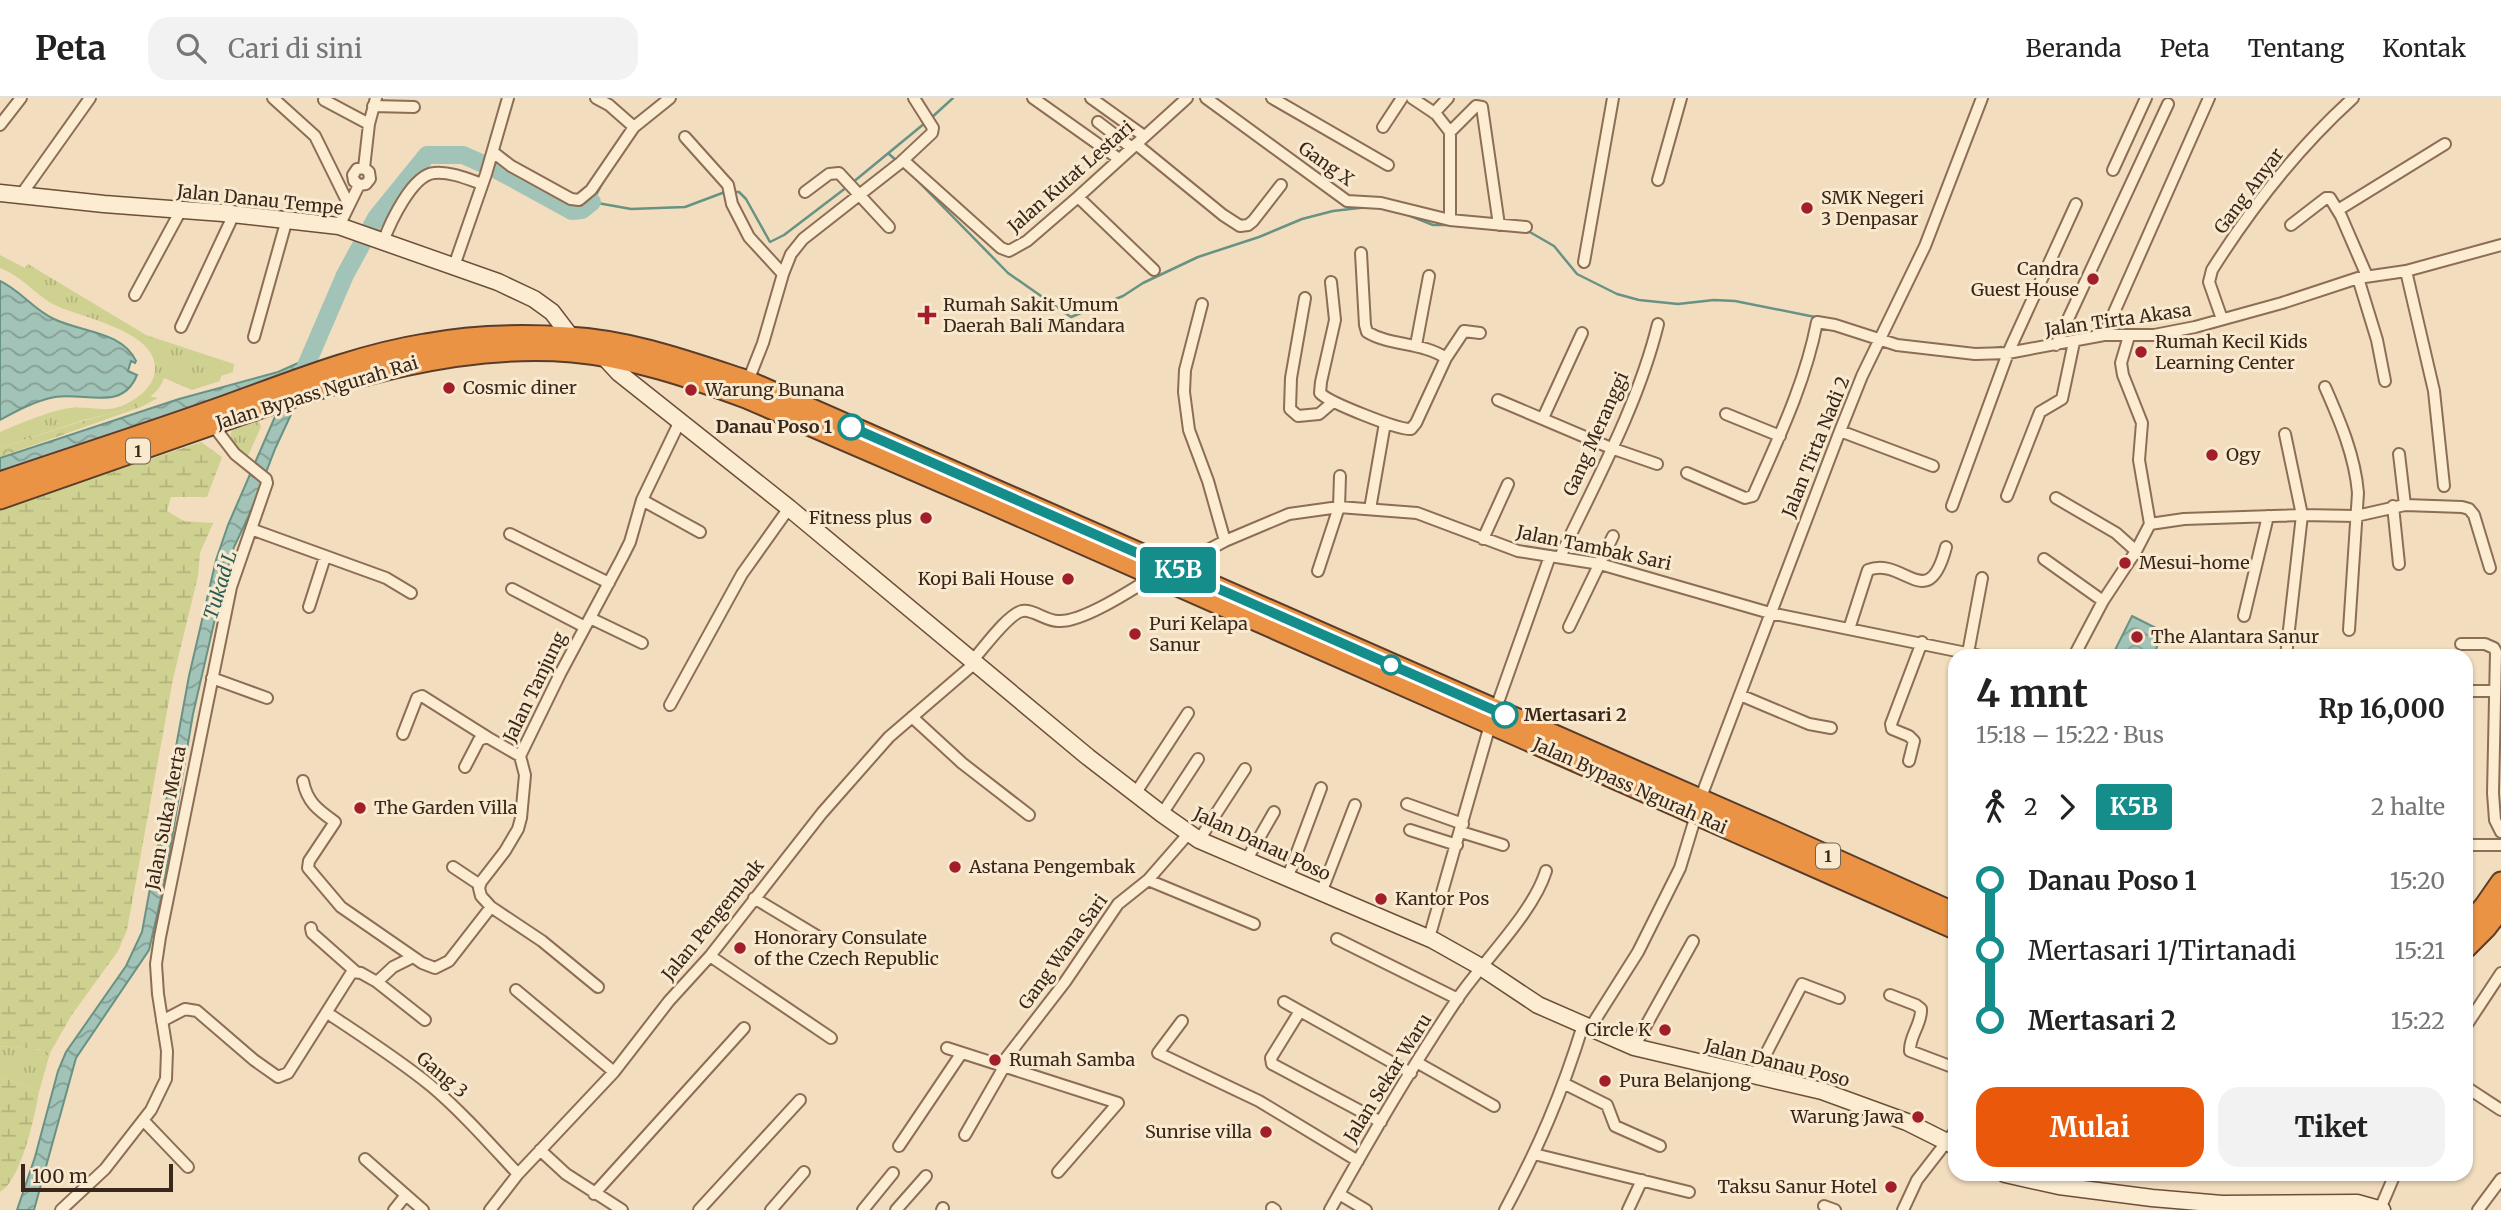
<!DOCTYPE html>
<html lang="id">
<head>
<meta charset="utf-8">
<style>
  :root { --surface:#fff; --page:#f2f2f2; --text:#222; --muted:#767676; --line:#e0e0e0; --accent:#ea580c }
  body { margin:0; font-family:Merriweather,serif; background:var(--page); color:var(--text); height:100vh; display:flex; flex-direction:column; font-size:26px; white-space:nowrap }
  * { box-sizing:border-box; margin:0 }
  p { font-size:23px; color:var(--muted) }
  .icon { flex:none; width:38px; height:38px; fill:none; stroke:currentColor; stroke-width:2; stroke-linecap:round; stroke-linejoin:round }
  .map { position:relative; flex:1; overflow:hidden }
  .details { position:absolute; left:1948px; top:551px; width:525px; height:532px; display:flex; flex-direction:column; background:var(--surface); border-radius:21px; box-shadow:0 2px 5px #0004 }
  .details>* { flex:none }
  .badge { padding:0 14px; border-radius:5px; font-size:24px; line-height:46px }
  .scale { position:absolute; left:21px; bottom:18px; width:152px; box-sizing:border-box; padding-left:7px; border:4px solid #3a271b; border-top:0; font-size:19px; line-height:24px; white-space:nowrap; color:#3a271b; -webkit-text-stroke:5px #f9e9ce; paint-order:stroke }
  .map>.badge { position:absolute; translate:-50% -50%; box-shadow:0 0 0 4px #fff }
  .legs { display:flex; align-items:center; gap:10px; height:77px; padding:0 28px; font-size:23px }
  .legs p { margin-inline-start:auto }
  .summary { display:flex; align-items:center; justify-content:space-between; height:119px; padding:0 28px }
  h1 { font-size:38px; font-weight:700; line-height:52px }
  .action { display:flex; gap:14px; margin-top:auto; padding:14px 28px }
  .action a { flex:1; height:80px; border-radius:21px; background:var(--accent); color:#fff; font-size:28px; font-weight:700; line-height:80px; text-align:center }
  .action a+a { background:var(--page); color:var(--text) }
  ul { padding:0 28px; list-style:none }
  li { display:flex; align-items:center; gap:24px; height:70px; font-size:26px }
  li i { display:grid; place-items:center; width:10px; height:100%; margin:0 9px; background:currentColor }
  li i::after { content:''; width:18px; height:18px; margin:-9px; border:5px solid; border-radius:50%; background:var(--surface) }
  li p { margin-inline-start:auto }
  li:first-child i { background:linear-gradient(#0000 50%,currentColor 0) }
  li:last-child i { background:linear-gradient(currentColor 50%,#0000 0) }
  header { display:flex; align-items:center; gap:42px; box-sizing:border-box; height:98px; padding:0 35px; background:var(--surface); border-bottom:2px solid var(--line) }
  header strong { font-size:33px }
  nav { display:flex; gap:38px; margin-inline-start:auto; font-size:24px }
  .search { width:490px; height:63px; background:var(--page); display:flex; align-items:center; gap:18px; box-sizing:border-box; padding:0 24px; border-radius:21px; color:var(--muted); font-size:26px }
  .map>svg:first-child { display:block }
</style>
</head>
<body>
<header>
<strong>Peta</strong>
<div class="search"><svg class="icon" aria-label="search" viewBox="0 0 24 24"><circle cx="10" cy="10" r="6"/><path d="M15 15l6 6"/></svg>Cari di sini</div>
<nav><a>Beranda</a><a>Peta</a><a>Tentang</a><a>Kontak</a></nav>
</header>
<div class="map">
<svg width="2501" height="1112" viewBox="0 0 2501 1112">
  <defs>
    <pattern id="grass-tufts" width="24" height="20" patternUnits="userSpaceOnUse" patternTransform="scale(1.75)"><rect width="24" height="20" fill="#cfd191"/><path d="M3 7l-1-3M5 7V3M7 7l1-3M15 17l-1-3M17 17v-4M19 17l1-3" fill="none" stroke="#b2b37c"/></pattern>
    <pattern id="forest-crowns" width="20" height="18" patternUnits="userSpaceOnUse" patternTransform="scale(1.75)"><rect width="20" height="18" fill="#cfd191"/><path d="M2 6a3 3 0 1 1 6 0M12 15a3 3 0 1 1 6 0" fill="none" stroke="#b2b37c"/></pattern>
    <pattern id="wetland-marsh" width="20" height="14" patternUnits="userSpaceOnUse" patternTransform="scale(1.75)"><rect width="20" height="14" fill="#cfd191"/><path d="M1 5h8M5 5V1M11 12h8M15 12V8" fill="none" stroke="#b2b37c"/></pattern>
    <pattern id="water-waves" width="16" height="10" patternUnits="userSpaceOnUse" patternTransform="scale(1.75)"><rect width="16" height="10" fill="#a2c3b7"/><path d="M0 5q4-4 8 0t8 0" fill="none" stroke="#859e94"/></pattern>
  </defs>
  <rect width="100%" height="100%" fill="#f2debe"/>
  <!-- grass -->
  <path fill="url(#grass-tufts)" d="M0,157l25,13 3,-4 118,71 88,29 -1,8 -12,4 -1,5 -28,9 -28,-12c-10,30 -55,35 -80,42 -28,9 -56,19 -84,28v-16c16,-7 54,-23 71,-24 16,-2 33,4 48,-1 14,-5 31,-17 35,-31 12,-45 -76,-58 -101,-72 -20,-11 -30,-27 -53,-36z
    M258,321l3,8 -14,31c-10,-10 -21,-17 -14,-31z
    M0,948l43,4 7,3 -11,39 -39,-16z"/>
  <!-- forest -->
  <path fill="url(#forest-crowns)" d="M149,298l9,2 -17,9 -141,50v-9l86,-28 38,-10z"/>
  <!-- wetland -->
  <path fill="url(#wetland-marsh)" d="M201,344l21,15 -15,40h-36l-4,14 17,10 29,2 -13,30 -2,23 -25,103 -46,251 -9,21 -47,65 -21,37 -7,-3 -43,-4v-537z
    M0,978l39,16c-4,23 -18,89 -39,100z"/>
  <!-- water -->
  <path fill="url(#water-waves)" stroke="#689284" stroke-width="2" d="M0,183c21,10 34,29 54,38 26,13 68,12 82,42l-1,2 -4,-2 -3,10 9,4c-15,37 -51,17 -82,22 -20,4 -37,13 -55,23z
    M307,261l7,6 -39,84 -23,60 -18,38 -11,37 -30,130 -29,171 -15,65 -73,108 -42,152h-17l18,-53 23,-86 8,-19 60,-86 16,-34 47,-256 27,-116 12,-35 66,-152 -294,100v-15l179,-59 99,-27z
    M2132,518l30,15 -8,25h-42z"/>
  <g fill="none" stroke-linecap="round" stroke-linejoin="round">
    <!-- stream -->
    <path stroke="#689284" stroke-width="2.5" d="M930,21l23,-21
      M889,56l8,7
      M912,77l96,98 63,44 52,-21 20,-13 55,-26 61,-20 43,-18 31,-8 35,-4
      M606,79l-14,25 39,7 54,-2 40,-15
      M852,85l73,-60
      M732,94h7l7,7 24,43 14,-7 63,-48
      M1408,117l25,10h15
      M1528,133l26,15 23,28 40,20 22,6 39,4 36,-4 21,1 80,16
      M1991,251l10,-2"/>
    <!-- river -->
    <path stroke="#a2c3b7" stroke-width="18" d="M299,284l46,-107 31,-57 51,-63h36l34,15 75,41 10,-1 10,-8"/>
    <!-- street casing -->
    <g stroke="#8c6d55" stroke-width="14">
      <path id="street" d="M273,0l42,38 34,69
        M596,0l13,7 25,22
        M1033,0l86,61
        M1091,0l53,38
        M1206,0l141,103 34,2 69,17 76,7
        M1272,0l116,67
        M1412,0l24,16 14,18v88
        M324,2l45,24
        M373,8l41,1
        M1434,15l14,-15
        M1098,24l34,26
        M0,27l21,-27
        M1383,29l19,-29
        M1450,34l26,-26 6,1 17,118
        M685,39l43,48 4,19 17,33 34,37
        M1136,46l87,71 17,11 8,-1 5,-4 28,-36
        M493,54l18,14 60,33 8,1 12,-10 43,-63 36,-29
        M903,62l98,88 8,3 18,-10 51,-44 109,-99
        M364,70l5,-44 7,-26
        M2113,72l33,-72
        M1658,82l23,-82
        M805,94l24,-18 10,-1 50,54
        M21,97l69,-97
        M1078,99l76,73
        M2338,112l107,-66
        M2291,127l35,-27h4l11,18 26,60
        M339,128l20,-41 7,-1 4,-5 -1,-7 -5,-4 -7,1 -4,6 1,6 5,4
        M383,144c7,-19 29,-67 51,-69 15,-2 34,6 48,11
        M1584,164l29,-164
        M454,168l32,-92 22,-76
        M2406,173l28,120 10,95
        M2358,180l19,62 8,41
        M1331,184l4,38 -14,62 -1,11c8,9 78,37 91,36l5,-6 30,-65c-24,-16 -56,-12 -79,-26l-2,-7 -4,-72
        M135,197l46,-85
        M1305,200l-14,80 -1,31 8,7 21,-2 14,-12
        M1202,206l-17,66 -1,22 5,38 19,51 17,60
        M2222,221l-13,-37 3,-12c39,-62 87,-123 141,-172
        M181,229l53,-113
        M2104,237l105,-237
        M254,239l33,-118
        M1416,247l13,-69
        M2056,247l112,-241
        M1446,260l18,-27 16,2
        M748,283l15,-38 20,-69 8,-20 12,-15 97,-76 32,-30 1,-5 -19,-30
        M2325,289c15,34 30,69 33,106l-9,137
        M1498,302l113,48 46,16
        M1726,316l54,22
        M1543,320l39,-85
        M1840,333l93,35
        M2285,336l17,81 -16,141
        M2399,356l6,51
        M1687,375l58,25 8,-2c25,-57 52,-112 64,-174l18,3 62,20 78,9 33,-1 96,-18h50l41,-8 87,-24 76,-25 48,-7 95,-26
        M2007,398l33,-84 22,-13 12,-57
        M2056,400l60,35 20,18
        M642,402l58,32
        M1952,408l56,-153 68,-149
        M2393,408l6,58
        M1370,411l15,-86
        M2150,426l34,-5 118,-4 54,1 49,-11 57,2 7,2 5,6 16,53
        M251,431l135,49 25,15
        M510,436l99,49
        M1483,441l25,-55
        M1560,459c36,-76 78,-152 98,-233
        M2044,461l59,42
        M1174,470l51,-27 64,-27 50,-7 78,6 101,38 82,13 170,49 211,43
        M1318,473l21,-64 1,-31
        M512,491l73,38
        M309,509l16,-50
        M2244,518l24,-100
        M590,520l52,25
        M1569,529l44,-91
        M1849,531l19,-59c36,-14 60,46 78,-23
        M2461,546h24l9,4 2,4 -3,141 2,27 6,12
        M1968,555l14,-75
        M2074,558l29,-55 33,-50 14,-27 -11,-64 3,-37 -19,-48 -2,-12 8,-27
        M973,562c10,-11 35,-46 49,-49 11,-2 24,10 36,10 24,2 75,-32 96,-45
        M212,580l55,20
        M2466,593h28
        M1740,597l69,29 22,4
        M670,607l72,-131 47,-66
        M1495,613l55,-155
        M912,619l50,46 67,52
        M403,636l14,-36 5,-2 65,41
        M1909,663l5,-20 -5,-5 -17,-7 -1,-5 31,-82
        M465,669l14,-27 8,-3 33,19
        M303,683c4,21 15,29 32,41l-26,39 -1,7 33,39 81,56 13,5 14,-7 42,-54
        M1135,696l53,-81
        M1407,706l56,20
        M1162,716l36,-55
        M1410,732l47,15
        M1461,734l42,13
        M1199,742l46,-71
        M2466,747h35
        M1246,763l28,-49
        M453,769l27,18
        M1287,781l34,-91
        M1148,782l106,44
        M1321,795l34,-88
        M754,800l63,38
        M311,830l1,5 44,39
        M1429,840l61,-213
        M1337,841l121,60
        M710,858l121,82
        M377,884l48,38
        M598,889l-56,-46 -51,-34 -10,-11 -2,-8 2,-6 24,-31 13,-22 3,-11 4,-43 -5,-19 40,-82 62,-116 8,-16 12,-42 38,-79
        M516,892l98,82
        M1890,897l26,10 5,4c1,15 -12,27 -11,42l45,17
        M1284,904l16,9
        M332,918c33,22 67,44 98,69 32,27 60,59 88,89
        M162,923l23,-12 12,2 57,49 24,17 10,-4 64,-101 9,1 16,9 16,-15 20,-10
        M1182,923l-24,32 101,48 99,60
        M2466,928l35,-53
        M1590,930l48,-76 42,-84 24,-79 136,-358 22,-55 63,-130 57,-148
        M1634,949l59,-106
        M947,950l171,55 -60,69
        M1418,965l76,43
        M1000,968l65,-84 53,-78 30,-24 41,-47
        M1755,977l47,-91 37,14
        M1565,986l42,21 8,21 45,20
        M2466,989l35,23
        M143,1022l45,47
        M1381,1024l-109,-58 -1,-6 29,-47 111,62
        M965,1037l39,-68
        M899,1048l62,-92
        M540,1052l26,24 56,36
        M1534,1056l155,38
        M365,1061l58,51
        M594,1096l150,-166
        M1339,1096l27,16
        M1824,1108l11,4
        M1272,1110l3,2
        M2380,1111l15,-35
        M61,1112l44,-41 46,-59 15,-31 1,-28 -9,-57 -2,-30 4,-27 71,-350 36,-104 -1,-4 -31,-25 -23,-30
        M394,1112l12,-15
        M490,1112l28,-36 96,-102 55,-71 41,-45 112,-143 67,-76 86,-74
        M699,1112l101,-110
        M771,1112l33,-38
        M863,1112l30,-37
        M896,1112l30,-34
        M942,1112l1,-2
        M1330,1112c40,-72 82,-144 128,-212 26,-38 75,-85 88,-127
        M1505,1112c34,-63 57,-117 78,-185
        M1628,1112l14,-30
        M1903,1112l14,-30 38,-49
        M2478,1112l23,-31"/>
    </g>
    <!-- secondary casing -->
    <g stroke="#6e4e38" stroke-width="19">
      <path id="secondary" d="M0,95l104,11 119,9 116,13 159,56 36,17 18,13 19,25
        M605,260l14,15 170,135 299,249 74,57 37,26 234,100 48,27 57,38 96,42 188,44 85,31 48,24
        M2005,1076l54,12 93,12 70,6 135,-1 25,7"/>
    </g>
    <!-- highway casing -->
    <g stroke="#593c2a" stroke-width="23">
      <path id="highway" d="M0,384c76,-26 152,-50 227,-77 64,-23 130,-50 198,-61 47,-9 95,-10 143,-7 62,3 122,25 180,44l1025,450 182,82
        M0,401c82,-28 164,-58 246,-86 106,-36 212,-70 326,-61 58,5 120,26 174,46l241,104 968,427
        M2466,830l19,-23 16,-23
        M2466,850l20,-20 15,-19"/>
    </g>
    <!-- street -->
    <use href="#street" stroke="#fcecd2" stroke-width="10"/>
    <!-- secondary -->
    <use href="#secondary" stroke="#fcecd2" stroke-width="16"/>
    <!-- highway -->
    <use href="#highway" stroke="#eb9345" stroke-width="19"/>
  </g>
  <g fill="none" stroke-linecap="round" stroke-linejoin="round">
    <!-- line-1 casing -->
    <g stroke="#fff" stroke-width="16">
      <path id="line-1" d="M851,329l654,288"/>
    </g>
    <!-- line-1 -->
    <use href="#line-1" stroke="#158d8b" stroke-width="10"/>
  </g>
  <!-- markers -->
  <g fill="#a21e2b" stroke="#f9e9ce" stroke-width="2.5">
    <circle cx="1807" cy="110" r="7"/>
    <circle cx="2093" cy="181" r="7"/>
    <path d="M923.5 206.5h7v7h7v7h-7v7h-7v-7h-7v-7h7z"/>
    <circle cx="2141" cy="254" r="7"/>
    <circle cx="449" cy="290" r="7"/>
    <circle cx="691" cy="292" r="7"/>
    <circle cx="2212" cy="357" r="7"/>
    <circle cx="926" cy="420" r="7"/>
    <circle cx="2125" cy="465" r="7"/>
    <circle cx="1068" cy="481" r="7"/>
    <circle cx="1135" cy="536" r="7"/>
    <circle cx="2137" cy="539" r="7"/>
    <circle cx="360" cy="710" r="7"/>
    <circle cx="955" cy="769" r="7"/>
    <circle cx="1381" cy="801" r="7"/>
    <circle cx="740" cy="850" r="7"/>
    <circle cx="1665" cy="932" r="7"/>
    <circle cx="995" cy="962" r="7"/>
    <circle cx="1605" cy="983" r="7"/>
    <circle cx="1918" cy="1019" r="7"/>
    <circle cx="1266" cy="1034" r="7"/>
    <circle cx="1891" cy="1089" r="7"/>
  </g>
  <g fill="#fff" stroke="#158d8b" stroke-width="3.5">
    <circle cx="851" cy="329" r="12"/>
    <circle cx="1391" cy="567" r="9"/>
    <circle cx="1505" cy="617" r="12"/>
  </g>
  <g text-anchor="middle" stroke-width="6" stroke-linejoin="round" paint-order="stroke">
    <!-- shield labels -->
    <g fill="#f9e9ce" stroke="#736151" stroke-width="2">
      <rect x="126" y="340.5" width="24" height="25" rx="5"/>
      <rect x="1816" y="745.5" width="24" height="25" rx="5"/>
    </g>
    <g font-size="16" font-weight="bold" fill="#3a271b">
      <text x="138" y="359">1</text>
      <text x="1828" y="764">1</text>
    </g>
    <!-- street labels -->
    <g font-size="18" fill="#3a271b" stroke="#f9e9ce">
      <text transform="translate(1326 66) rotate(35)" y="6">Gang X</text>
      <text transform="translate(1071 79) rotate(-41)" y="6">Jalan Kutat Lestari</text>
      <text transform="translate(2249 93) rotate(-53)" y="6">Gang Anyar</text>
      <text transform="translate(260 102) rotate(6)" y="6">Jalan Danau Tempe</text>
      <text transform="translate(2118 222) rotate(-8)" y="6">Jalan Tirta Akasa</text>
      <text transform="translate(317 295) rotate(-17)" y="6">Jalan Bypass Ngurah Rai</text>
      <text transform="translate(1596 336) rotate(-66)" y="6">Gang Meranggi</text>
      <text transform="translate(1816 349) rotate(-68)" y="6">Jalan Tirta Nadi 2</text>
      <text transform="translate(1594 450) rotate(12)" y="6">Jalan Tambak Sari</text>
      <text transform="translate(535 589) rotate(-64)" y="6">Jalan Tanjung</text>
      <text transform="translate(1630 688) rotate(24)" y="6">Jalan Bypass Ngurah Rai</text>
      <text transform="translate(166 720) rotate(-79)" y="6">Jalan Suka Merta</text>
      <text transform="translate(1262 746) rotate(25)" y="6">Jalan Danau Poso</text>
      <text transform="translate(713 822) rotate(-51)" y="6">Jalan Pengembak</text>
      <text transform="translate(1063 854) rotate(-54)" y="6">Gang Wana Sari</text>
      <text transform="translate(1777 965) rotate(14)" y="6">Jalan Danau Poso</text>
      <text transform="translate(442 977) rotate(40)" y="6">Gang 3</text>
      <text transform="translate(1388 980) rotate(-58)" y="6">Jalan Sekar Waru</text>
    </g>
    <!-- poi labels -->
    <g font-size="18" fill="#3a271b" stroke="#f9e9ce" text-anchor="start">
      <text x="1821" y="106">SMK Negeri<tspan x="1821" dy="21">3 Denpasar</tspan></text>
      <text x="2079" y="177" text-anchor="end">Candra<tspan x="2079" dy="21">Guest House</tspan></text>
      <text x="943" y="213">Rumah Sakit Umum<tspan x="943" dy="21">Daerah Bali Mandara</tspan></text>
      <text x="2155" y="250">Rumah Kecil Kids<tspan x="2155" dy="21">Learning Center</tspan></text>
      <text x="463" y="296">Cosmic diner</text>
      <text x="705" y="298">Warung Bunana</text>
      <text x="2226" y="363">Ogy</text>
      <text x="912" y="426" text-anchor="end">Fitness plus</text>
      <text x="2139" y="471">Mesui-home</text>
      <text x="1054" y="487" text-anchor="end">Kopi Bali House</text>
      <text x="1149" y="532">Puri Kelapa<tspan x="1149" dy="21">Sanur</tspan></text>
      <text x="2151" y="545">The Alantara Sanur</text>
      <text x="374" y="716">The Garden Villa</text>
      <text x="969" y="775">Astana Pengembak</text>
      <text x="1395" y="807">Kantor Pos</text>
      <text x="754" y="846">Honorary Consulate<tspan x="754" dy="21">of the Czech Republic</tspan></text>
      <text x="1651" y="938" text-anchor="end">Circle K</text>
      <text x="1009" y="968">Rumah Samba</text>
      <text x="1619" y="989">Pura Belanjong</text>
      <text x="1904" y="1025" text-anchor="end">Warung Jawa</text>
      <text x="1252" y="1040" text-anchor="end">Sunrise villa</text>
      <text x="1877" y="1095" text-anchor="end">Taksu Sanur Hotel</text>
    </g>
    <!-- stop labels -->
    <g font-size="18" font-weight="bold" fill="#3a271b" stroke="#f9e9ce" text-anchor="end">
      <text x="832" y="335">Danau Poso 1</text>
      <text x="1524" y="623" text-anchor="start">Mertasari 2</text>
    </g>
    <!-- water labels -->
    <g font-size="19" font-style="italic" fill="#295c54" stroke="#f9e9ce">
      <text transform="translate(220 487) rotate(-73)" y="7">Tukad L</text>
    </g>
  </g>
</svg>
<div class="scale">100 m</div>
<b class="badge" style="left:1178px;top:472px;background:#158d8b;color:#fff">K5B</b>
<section class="details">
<div class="summary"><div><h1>4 mnt</h1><p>15:18 – 15:22 · Bus</p></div><b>Rp 16,000</b></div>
<div class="legs"><svg class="icon" aria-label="walk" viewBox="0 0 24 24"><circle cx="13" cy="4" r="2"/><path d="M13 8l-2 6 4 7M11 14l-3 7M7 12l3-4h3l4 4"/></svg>2<svg class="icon" aria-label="forward" viewBox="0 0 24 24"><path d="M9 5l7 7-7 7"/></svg><b class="badge" style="background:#158d8b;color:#fff">K5B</b><p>2 halte</p></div>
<ul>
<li><i style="color:#158d8b"></i><b>Danau Poso 1</b><p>15:20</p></li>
<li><i style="color:#158d8b"></i><span>Mertasari 1/Tirtanadi</span><p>15:21</p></li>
<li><i style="color:#158d8b"></i><b>Mertasari 2</b><p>15:22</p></li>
</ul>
<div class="action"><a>Mulai</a><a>Tiket</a></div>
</section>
</div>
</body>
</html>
